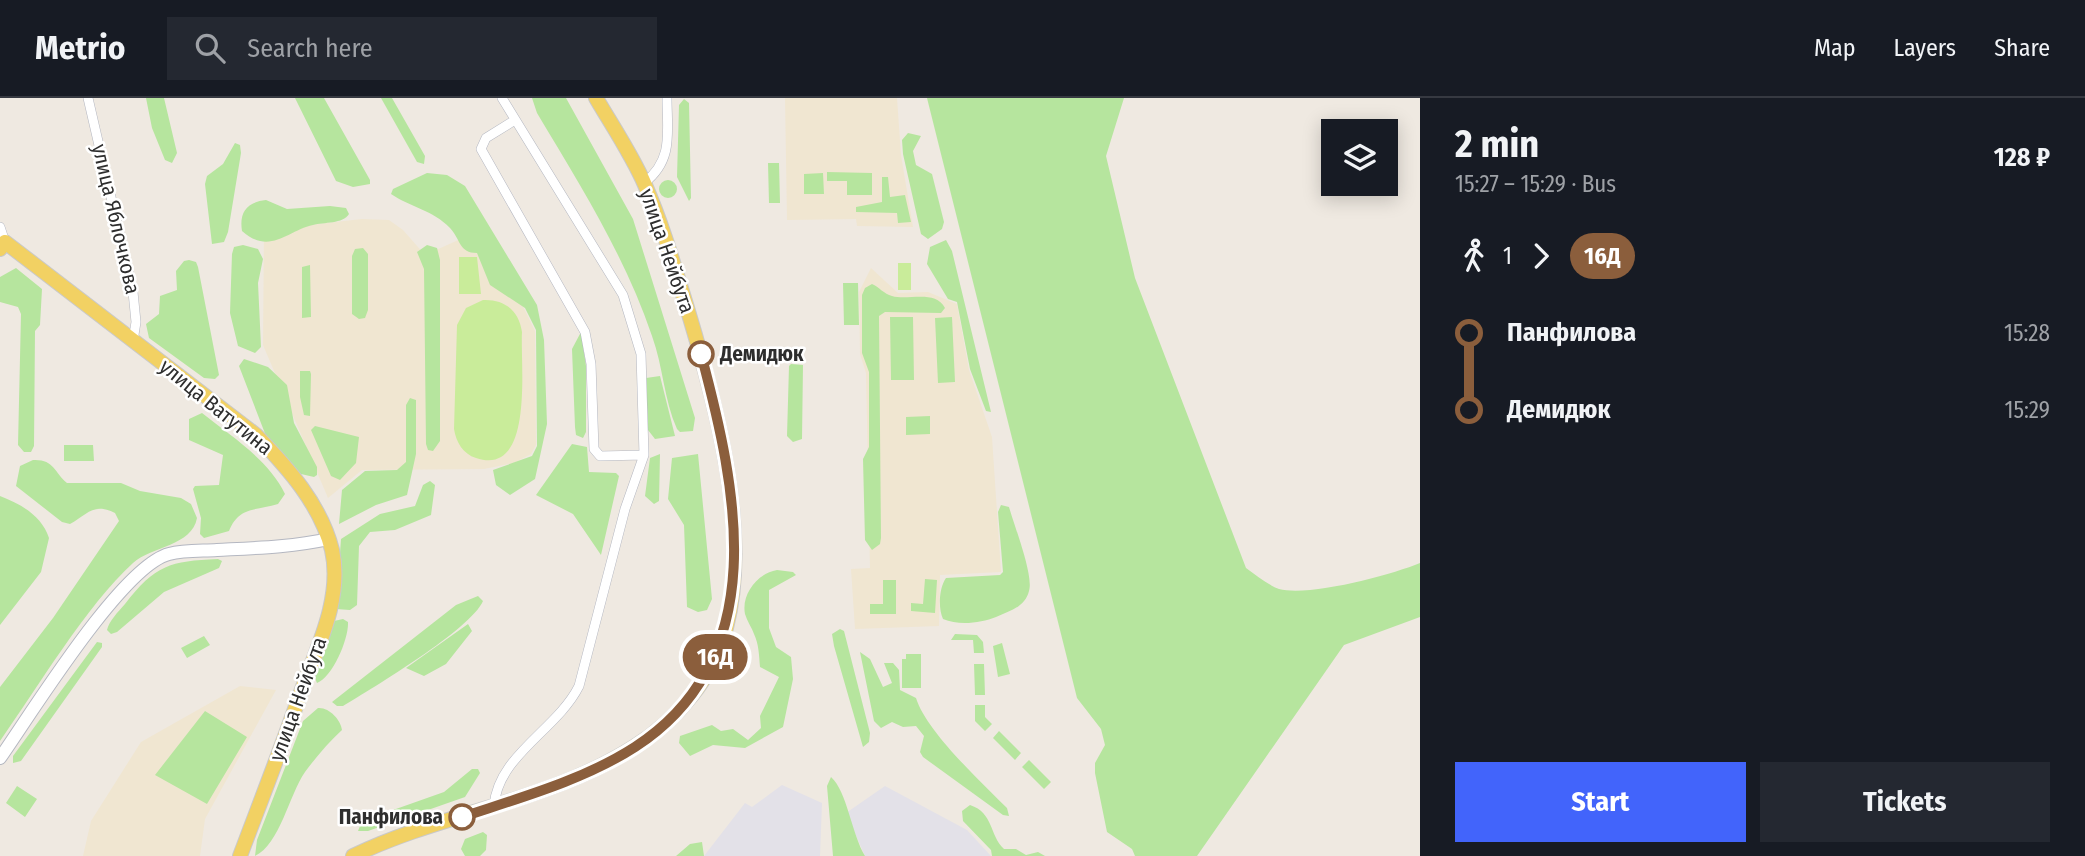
<!DOCTYPE html>
<html lang="en">
<head>
<meta charset="utf-8">
<style>
  :root { --surface:#171b24; --page:#242831; --text:#f1f3f6; --muted:#9ea1a6; --line:#363941; --accent:#4264fb }
  body { margin:0; font-family:"Fira Sans Condensed",sans-serif; background:var(--page); color:var(--text); height:100vh; display:flex; flex-direction:column; font-size:26px; white-space:nowrap }
  * { box-sizing:border-box; margin:0 }
  p { font-size:23px; color:var(--muted) }
  .icon { flex:none; width:38px; height:38px; fill:none; stroke:currentColor; stroke-width:2; stroke-linecap:round; stroke-linejoin:round }
  .map { position:relative; flex:1; overflow:hidden }
  .side { display:flex; flex-direction:column; background:var(--surface); width:665px }
  .side>* { flex:none }
  .badge { padding:0 14px; border-radius:23px; font-size:24px; line-height:46px }
  .controls { position:absolute; left:1321px; top:21px; display:grid; gap:14px }
  .controls a { display:grid; place-items:center; width:77px; height:77px; border-radius:0px; background:var(--surface); box-shadow:0 4px 18px #0003; font-size:35px }
  .map>.badge { position:absolute; translate:-50% -50%; box-shadow:0 0 0 4px #fff }
  .legs { display:flex; align-items:center; gap:10px; height:77px; padding:0 35px; font-size:23px }
  .legs p { margin-inline-start:auto }
  .headline { display:flex; align-items:center; justify-content:space-between; height:119px; padding:0 35px }
  h1 { font-size:38px; font-weight:700; line-height:52px }
  .action { display:flex; gap:14px; margin-top:auto; padding:14px 35px }
  .action a { flex:1; height:80px; border-radius:0px; background:var(--accent); color:#fff; font-size:28px; font-weight:700; line-height:80px; text-align:center }
  .action a+a { background:var(--page); color:var(--text) }
  ul { padding:0 35px; list-style:none }
  li { display:flex; align-items:center; gap:24px; height:77px; font-size:26px }
  li i { display:grid; place-items:center; width:10px; height:100%; margin:0 9px; background:currentColor }
  li i::after { content:''; width:18px; height:18px; margin:-9px; border:5px solid; border-radius:50%; background:var(--surface) }
  li p { margin-inline-start:auto }
  li:first-child i { background:linear-gradient(#0000 50%,currentColor 0) }
  li:last-child i { background:linear-gradient(currentColor 50%,#0000 0) }
  header { display:flex; align-items:center; gap:42px; box-sizing:border-box; height:98px; padding:0 35px; background:var(--surface); border-bottom:2px solid var(--line) }
  header strong { font-size:33px }
  nav { display:flex; gap:38px; margin-inline-start:auto; font-size:24px }
  .search { width:490px; height:63px; background:var(--page); display:flex; align-items:center; gap:18px; box-sizing:border-box; padding:0 24px; border-radius:0px; color:var(--muted); font-size:26px }
  main { display:flex; flex:1; min-height:0 }
  .map>svg:first-child { display:block }
</style>
</head>
<body>
<header>
<strong>Metrio</strong>
<div class="search"><svg class="icon" aria-label="search" viewBox="0 0 24 24"><circle cx="10" cy="10" r="6"/><path d="M15 15l6 6"/></svg>Search here</div>
<nav><a>Map</a><a>Layers</a><a>Share</a></nav>
</header>
<main>
<div class="map">
<svg width="1420" height="758" viewBox="0 0 1420 758">
  <rect width="100%" height="100%" fill="#efe9e1"/>
  <!-- industrial -->
  <path fill="#e3e1e8" d="M782,687l40,18 -2,53h-116l41,-53 7,4z
    M885,688l82,44 24,26h-126l-19,-43z"/>
  <!-- education -->
  <path fill="#f0e6d1" d="M785,0h112l4,57 12,72 -56,-1 -1,-7 -69,1z
    M362,121l27,1 14,10 22,25 51,-23 42,64 17,35 1,114 -5,9 -17,9 -30,6 -122,1 -34,28 -65,-153 1,-115z
    M871,170l27,25 30,-1 29,12 12,66 23,67 9,135 -61,3 -1,51 -84,3 -4,-60 19,-1 -4,-195 -6,-19 -1,-62z
    M240,588l36,4 -71,129 -5,37h-117l8,-35 50,-79z"/>
  <!-- green -->
  <path fill="#b6e59e" d="M146,0h18l13,55 -5,10 -7,-3 -13,-32z
    M295,0h29l46,82v4l-17,3 -17,-6z
    M381,0h11l33,58 -1,8 -7,-2z
    M532,0h34l67,121 62,199 -2,13 -13,1 -3,-3c-13,-29 -14,-63 -25,-93 -27,-80 -72,-151 -115,-223z
    M927,0h197l-18,58 29,122 111,290c10,7 22,17 33,21 30,8 112,-14 141,-26v54l-76,28 -147,211h-62l-3,-7 -25,-17 -12,-59v-10l10,-18 -4,-16 -24,-31z
    M684,1l5,4 2,95 -2,3 -12,-24 2,-72z
    M908,35l13,3 -8,15 3,14 16,9 12,48 -2,7 -14,10 -7,-5 -18,-80 -1,-14z
    M235,45l5,2 1,8 -13,79 -4,10 -12,2 -7,-60 2,-8 16,-12z
    M768,65h11l1,40h-11z
    M827,74l45,1v22h-25v-14h-20z
    M427,75l20,2 18,11 72,119 7,35 3,84 -12,55 -25,16 -14,-10 -3,-15 39,-14 5,-10 -1,-116 -11,-22 -35,-23 -13,-32c-18,0 -16,-13 -27,-25 -17,-18 -40,-21 -59,-34l2,-5z
    M823,75l1,21h-20v-20z
    M882,79h6l2,20 15,-2 6,27 -13,1 -1,-10 -41,-1v-5l26,-5z
    M659 91a9 9 0 1 1 18 0a9 9 0 1 1-18 0Z
    M266,102l21,9 43,-3 16,2 3,6c-6,10 -25,8 -36,11 -25,5 -43,31 -71,6 -3,-19 5,-29 24,-31z
    M946,142l6,11 39,161 -5,-1 -16,-42 -13,-67 -9,-3 -21,-35 3,-17z
    M243,147l15,4 5,10 -5,24 3,64 -6,6 -17,-7 -8,-33 2,-59 2,-7z
    M427,147l10,3 3,12v181l-7,10 -5,-1 -2,-6 -2,-175 -7,-17z
    M363,150l5,6v56l-3,8 -6,1 -7,-5v-58l3,-7z
    M189,162l7,2 2,5 21,108 -4,4 -11,-1 -55,-40 -3,-14 13,-10 1,-18 17,-6 -1,-19 8,-10z
    M310,167l1,52 -9,1v-51z
    M16,170l26,21 -2,36 -5,6 -1,115 -3,6h-7l-6,-7 3,-131 -3,-7 -18,-5v-25z
    M843,185h15l1,42h-15z
    M872,186c7,3 12,10 20,12 16,5 43,-7 53,12l-4,5 -56,-1 -6,4 2,222 -1,6 -8,6 -7,-10 -2,-81 6,-12v-75l-7,-19v-58l3,-7z
    M890,219h23l1,63h-23z
    M952,219l3,65 -17,1 -3,-65z
    M581,234l5,34v66l-3,6 -7,-3 -1,-8 -3,-78z
    M244,261l24,8 19,18 7,38 23,44v8l-3,2 -13,-3 -35,-38 -27,-70z
    M791,266l12,1 -1,74 -9,3 -6,-6 2,-70z
    M300,273h10l1,3 -1,42 -6,-1 -4,-18z
    M660,278l15,60 -20,3 -7,-9 -2,-52z
    M410,300l6,2v54l-9,41 -31,10 -37,19 3,-34 23,-19 32,-1 9,-8v-57z
    M202,315c29,23 67,47 83,81l-7,10c-22,7 -39,2 -49,27l-25,7 -4,-4 1,-16 -8,-29 2,-3 24,-1 4,-30 -34,-15v-21z
    M930,318v18l-24,1v-18z
    M315,328l44,11 -3,26 -16,17 -9,-4 -20,-46z
    M572,346l15,3 2,25 27,1 3,3 -18,79 -28,-41 -37,-19z
    M64,347h29l1,16h-30z
    M660,356l-1,47 -5,3 -9,-8 5,-38z
    M698,356l14,145 -5,11 -9,2 -11,-5 -3,-82 -16,-26 4,-41z
    M33,362c21,-1 21,12 34,23h54l19,8 41,7 10,6 6,14c-5,28 -45,28 -64,45 -47,43 -95,124 -133,178v-54l53,-69 66,-97 -4,-8c-22,-11 -28,2 -45,11l-8,-2 -46,-36 4,-20z
    M430,383l5,4 -4,30 -36,15 -25,2 -11,14 -2,59 -7,5 -14,-1 5,-70 39,-25 35,-8 8,-21z
    M0,398c21,8 42,20 49,42l-8,34 -41,53z
    M1001,407l8,2c5,18 25,69 20,84 -4,16 -19,20 -33,26 -15,6 -37,9 -53,2 -5,-11 -4,-31 3,-41l54,-3 3,-3 -5,-60z
    M218,461l4,2 -3,7 -55,24 -47,40 -6,2 -4,-4c2,-9 11,-18 18,-26 30,-39 45,-43 93,-45z
    M777,472l16,2 3,3 -27,15v38l7,19 15,10 2,22 -10,48 -38,21 -32,-3 -23,11 -11,-13 1,-7 32,-11 9,6 12,-2 15,11 13,-12 -1,-12 19,-39 -19,-10c-1,-12 -1,-22 -6,-33 -2,-6 -7,-13 -9,-20 -4,-20 13,-41 32,-44z
    M925,481l12,1 -2,33 -24,-2v-8l12,1z
    M883,482h13v34h-26v-10h13z
    M478,498l5,5c-12,28 -110,87 -140,105h-6l-5,-4 124,-97z
    M343,521l5,3c1,16 -15,55 -31,61l-3,-7 16,-49 4,-6z
    M468,526l4,7 -26,33 -22,12 -18,-8z
    M840,531l4,2 26,102 -1,9 -6,5 -29,-101 -2,-12z
    M955,536l22,1 6,7 1,11h-10l-1,-13h-22z
    M204,538l6,9 -23,13 -6,-10z
    M97,544l5,1v4l-81,114 -8,2v-7z
    M1002,545l8,31 -12,3 -5,-31z
    M860,554l10,7 13,28 9,-4 -8,-20h9l6,7 1,20 16,8c10,33 65,84 91,110l2,8 -6,-1 -80,-58 -3,-5 4,-16 -8,-10 -13,1 -11,-5 -11,6 -7,-7z
    M906,556h15v34h-19v-29h4z
    M974,566h10l1,31h-10z
    M975,607h10v12l7,7 -7,7 -10,-10z
    M318,610c11,-1 23,12 24,22 -13,12 -26,27 -37,42 -16,23 -25,72 -50,84l2,-16 46,-119z
    M205,613l42,26 -40,67 -52,-29z
    M999,633l22,22 -6,7 -22,-22z
    M1029,662l22,22 -7,7 -22,-22z
    M472,671h6l2,4 -15,24 -97,34h-10l4,-10 82,-29z
    M831,679c16,14 21,58 34,79h-32l-6,-70z
    M17,688l20,13 -12,18 -19,-14z
    M970,707c24,8 19,30 34,44h12l10,6 12,-3 7,4h-53l-1,-6 -28,-29 -1,-10z
    M483,734l4,3 -1,15 -6,6h-15l-4,-7 4,-10z
    M702,744l2,14h-28l14,-12z"/>
  <!-- pitch -->
  <path fill="#c9ec9a" d="M459,159h18l4,37h-22z
    M898,165h13v27h-13z
    M483,202c22,-1 36,11 39,32 -2,31 13,146 -46,126 -13,-4 -20,-16 -22,-29l3,-104 9,-17z"/>
  <g fill="none" stroke-linecap="round" stroke-linejoin="round">
    <!-- street casing -->
    <g stroke="#b4b7c1" stroke-width="10">
      <path id="street" d="M88,0l45,194 3,30 -3,19
        M515,22l-29,18 -5,11 104,183 6,32 3,85 6,7 44,-1
        M644,85c30,-23 23,-51 23,-85
        M0,129l5,15
        M494,708c4,-51 63,-76 85,-120l46,-177 19,-54 -3,-101 -18,-59 -121,-197"/>
    </g>
    <!-- secondary casing -->
    <g stroke="#b4b7c1" stroke-width="14">
      <path id="secondary" d="M0,660c31,-44 122,-192 169,-204 15,-4 32,-3 48,-4 38,-2 75,-3 112,-11"/>
    </g>
    <!-- primary casing -->
    <g stroke="#c9c9c9" stroke-width="16">
      <path id="primary" d="M0,151l5,-7 251,193c32,33 65,70 76,115 11,49 -16,100 -32,145 -19,54 -40,108 -60,161
        M353,758c90,-44 196,-54 281,-109 42,-26 80,-70 92,-119 25,-96 -10,-224 -38,-317 -13,-42 -25,-85 -43,-126 -13,-30 -32,-58 -49,-87"/>
    </g>
    <!-- street -->
    <use href="#street" stroke="#fff" stroke-width="9"/>
    <!-- secondary -->
    <use href="#secondary" stroke="#fff" stroke-width="12"/>
    <!-- primary -->
    <use href="#primary" stroke="#f2d163" stroke-width="14"/>
  </g>
  <g fill="none" stroke-linecap="round" stroke-linejoin="round">
    <!-- line-1 casing -->
    <g stroke="#fff" stroke-width="16">
      <path id="line-1" d="M462,719c57,-19 122,-37 173,-70 139,-90 102,-258 66,-393"/>
    </g>
    <!-- line-1 -->
    <use href="#line-1" stroke="#8b5e3c" stroke-width="10"/>
  </g>
  <!-- markers -->
  <g fill="#fff" stroke="#8b5e3c" stroke-width="3.5">
    <circle cx="701" cy="256" r="12"/>
    <circle cx="462" cy="719" r="12"/>
  </g>
  <g text-anchor="middle" stroke-width="5" stroke-linejoin="round" paint-order="stroke">
    <!-- street labels -->
    <g font-size="21" fill="#2e2e2e" stroke="#fff">
      <text transform="translate(116 121) rotate(77)" y="7">улица Яблочкова</text>
      <text transform="translate(667 153) rotate(71)" y="7">улица Нейбута</text>
      <text transform="translate(216 309) rotate(39)" y="7">улица Ватутина</text>
      <text transform="translate(298 601) rotate(-70)" y="7">улица Нейбута</text>
    </g>
    <!-- stop labels -->
    <g font-size="21" font-weight="bold" fill="#2e2e2e" stroke="#fff" text-anchor="start">
      <text x="720" y="263">Демидюк</text>
      <text x="443" y="726" text-anchor="end">Панфилова</text>
    </g>
  </g>
</svg>
<div class="controls">
<a><svg class="icon" aria-label="layers" viewBox="0 0 24 24"><path d="M12 4l9 5-9 5-9-5zM3 14l9 5 9-5"/></svg></a>
</div>
<b class="badge" style="left:715px;top:559px;background:#8b5e3c;color:#fff">16Д</b>
</div>
<section class="side">
<div class="headline"><div><h1>2 min</h1><p>15:27 – 15:29 · Bus</p></div><b>128 ₽</b></div>
<div class="legs"><svg class="icon" aria-label="walk" viewBox="0 0 24 24"><circle cx="13" cy="4" r="2"/><path d="M13 8l-2 6 4 7M11 14l-3 7M7 12l3-4h3l4 4"/></svg>1<svg class="icon" aria-label="forward" viewBox="0 0 24 24"><path d="M9 5l7 7-7 7"/></svg><b class="badge" style="background:#8b5e3c;color:#fff">16Д</b></div>
<ul>
<li><i style="color:#8b5e3c"></i><b>Панфилова</b><p>15:28</p></li>
<li><i style="color:#8b5e3c"></i><b>Демидюк</b><p>15:29</p></li>
</ul>
<div class="action"><a>Start</a><a>Tickets</a></div>
</section>
</main>
</body>
</html>
